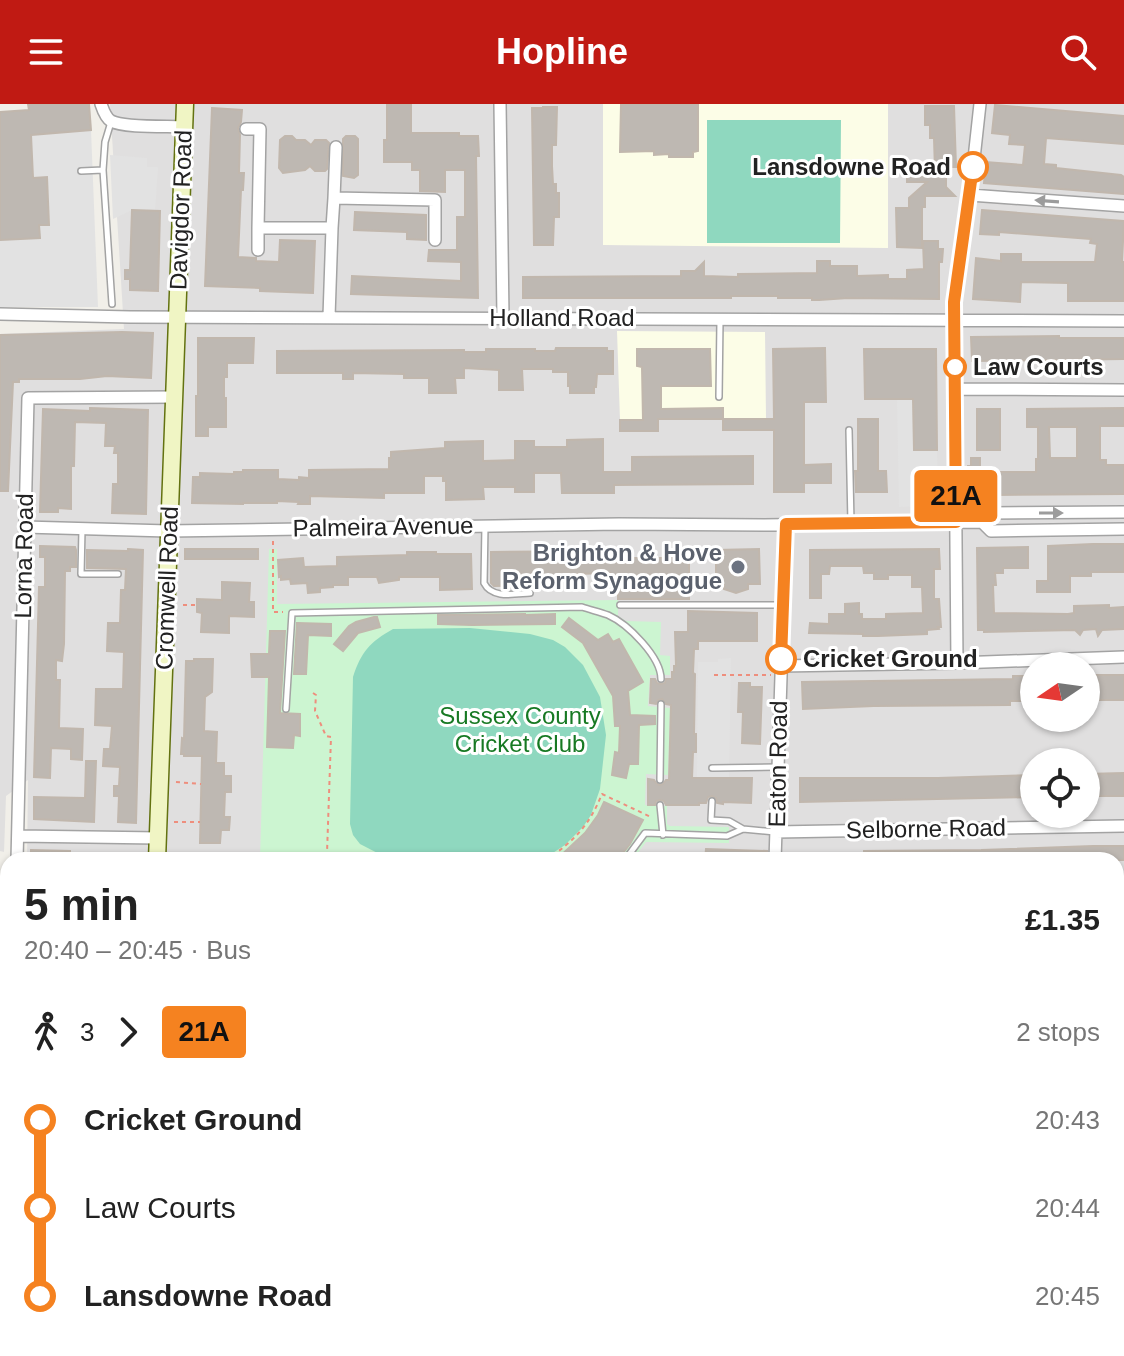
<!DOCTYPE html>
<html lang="en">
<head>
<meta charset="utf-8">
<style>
  :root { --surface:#fff; --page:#f2f2f2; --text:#222; --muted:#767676; --accent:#c01a13 }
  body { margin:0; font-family:Arial,sans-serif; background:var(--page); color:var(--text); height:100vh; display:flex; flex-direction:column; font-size:30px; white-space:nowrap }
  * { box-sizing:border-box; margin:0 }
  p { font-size:26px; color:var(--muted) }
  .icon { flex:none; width:44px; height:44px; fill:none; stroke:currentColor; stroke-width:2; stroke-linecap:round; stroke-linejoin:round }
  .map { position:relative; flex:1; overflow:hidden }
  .drawer { position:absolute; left:0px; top:748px; width:1124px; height:504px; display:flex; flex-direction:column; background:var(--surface); border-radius:24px 24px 0 0; box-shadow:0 2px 6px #0004 }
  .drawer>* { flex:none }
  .badge { padding:0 16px; border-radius:6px; font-size:28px; line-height:52px }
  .needle { width:52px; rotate:257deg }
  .fabs { position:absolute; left:1020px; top:548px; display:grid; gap:16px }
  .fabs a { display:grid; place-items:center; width:80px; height:80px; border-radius:50%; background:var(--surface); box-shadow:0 2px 6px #0004; font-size:40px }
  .map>.badge { position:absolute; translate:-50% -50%; box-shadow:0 0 0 4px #fff }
  .legs { display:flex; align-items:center; gap:12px; height:88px; padding:0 24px; font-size:26px }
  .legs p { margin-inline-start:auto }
  .summary { display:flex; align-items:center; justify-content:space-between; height:136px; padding:0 24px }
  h1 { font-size:44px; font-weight:700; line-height:60px }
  ul { padding:0 24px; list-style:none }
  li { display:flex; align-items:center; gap:28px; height:88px; font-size:30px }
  li i { display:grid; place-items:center; width:12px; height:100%; margin:0 10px; background:currentColor }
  li i::after { content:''; width:20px; height:20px; margin:-10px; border:6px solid; border-radius:50%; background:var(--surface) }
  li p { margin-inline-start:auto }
  li:first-child i { background:linear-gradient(#0000 50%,currentColor 0) }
  li:last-child i { background:linear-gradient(currentColor 50%,#0000 0) }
  header { display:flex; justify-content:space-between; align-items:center; height:104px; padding:0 24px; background:var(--accent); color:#fff; font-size:36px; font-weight:700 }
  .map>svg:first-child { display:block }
</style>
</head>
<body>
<header><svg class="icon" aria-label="menu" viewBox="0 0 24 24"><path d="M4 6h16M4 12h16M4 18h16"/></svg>Hopline<svg class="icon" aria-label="search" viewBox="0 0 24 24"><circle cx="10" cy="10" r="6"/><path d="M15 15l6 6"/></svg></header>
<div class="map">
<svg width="1124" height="1252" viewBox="0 0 1124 1252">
  <rect width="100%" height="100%" fill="#f1efe9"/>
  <!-- residential -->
  <path fill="#e0dfdf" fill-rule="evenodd" d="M110,0h1014v1101l-8,1v-346h-1089l1,-80 -22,16 -2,56 -4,-1v-517l124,-5zM1034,562h52v52h-52zM1034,658h52v52h-52z
    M0,846l8,3v312h-8z
    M1116,1159h8v93h-344v-8h336z
    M25,1244h109v8h-109z
    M172,1244h573v8h-573z"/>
  <!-- education -->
  <path fill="#fcfde7" d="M603,0h285v144l-285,-3z
    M617,227l148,1 1,87 -146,1z"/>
  <!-- park -->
  <path fill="#ccf5d1" d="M269,445h8v55l341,-4v16l8,5 35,1 -1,33 10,1v19h-20l-2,31 22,2 -2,67 -22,-1 -1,31 22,1v18l3,2 59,1v16l-83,-1 -9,12v6h-377z"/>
  <!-- pitch -->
  <path fill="#8fd8bf" d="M707,16h134l-1,123h-133z
    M393,525l77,-1 60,6 23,6 12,7 18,18 17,32 6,38 -6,54 -9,26 -8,12 -18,18 -23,15h-151l-31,-16 -7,-9 -3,-11 3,-147c8,-25 17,-35 40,-48z"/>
  <!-- parking -->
  <path fill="#e2e2e2" d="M91,26l7,177h-98v-67l40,-3 -1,-12 10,-1 -2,-47 -14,1 -2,-43z
    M110,51l37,3v9h11l-3,44 -23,-1 -19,9z
    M897,295h16l1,51h23l1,44 -13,12 -26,1z
    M731,554l-2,121 -32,-1 1,-116h20v-3z"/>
  <!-- building -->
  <path fill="#beb8b2" stroke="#c1b7ad" stroke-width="2" fill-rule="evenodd" d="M28,0h61l2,26 -60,5 2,43 14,-1 2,48h-10l1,13 -40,2v-128l29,-2z
    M387,0h24v29h48v3h19l1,20h-3l2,142 -127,-4 1,-18 109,5v-19l-33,-1 1,-11h28v-33h8v-47h-20v22l-25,-1v-21h-8v-8h-28v-22h3z
    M630,0h68v47l-5,1v5h-24v-3l-15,1v-4l-34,1 1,-47z
    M995,1l129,11v28l-78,-6 -2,26 12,1v3l65,7 3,2v17l-140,-11 2,-21 37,3 2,-20 -16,-1 1,-9 -18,-2z
    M925,2h29l2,61h-10v20l9,9h-30v11h-3v41l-25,-1 -1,-39h13v-10l18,-16h-20v-11h28l-1,-33h-4v-13h-5z
    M543,3h14l-1,38h-4v21l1,18h3v9h3v24h-5l-1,28h-19l-2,-137h11z
    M212,4l30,2 -1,12 -3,6 2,7 -1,38h5l-1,17h-2l-3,67 18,1v3l23,1 1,-22 35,1 -2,52 -53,-2v-3l-55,-2z
    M285,32h7l4,4h9l6,5 4,-5h11l3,3 -2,26 -2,2h-10l-5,-5 -5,4 -22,3 -4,-5 1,-28z
    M346,32h9l3,3v36l-4,3 -11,-2v-37z
    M132,106l28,1 -2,80 -28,-1v-11h-5v-9h5z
    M982,106l142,11 -2,41h2v39h-56v-18l-47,-1 -1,20 -47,-3 3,-41 25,3v-7h20v8h74l2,-18 -7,-1 1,-4 -92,-7v3l-19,-1z
    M355,108l71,3v25l-19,-1v-7l-53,-2z
    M923,137h15v8h5l-1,13h-3v37l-91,-1 -29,2h-7v-2h-34v-2h-47v2h-208v-21l158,-1v-5h14l9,-9v14l34,1v-3l79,-1v-12h13v5h27v10l31,-1v4h19v-9l17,-1z
    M122,228l31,1 -2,45 -44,-2 -27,3h-61v3h-6l-5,109h-8v-156z
    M1059,232v2h65v21l-152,2 -1,-24z
    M198,234h56l-1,25h-26v14h-3v21h2v29h-18v9h-12v-40h2z
    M556,244h51v3h6v23h-16l-1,13h-2v6h-24v-7h-2v-14h-15v-3h-31l1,21h-24v-20l-35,-2v10h-9l1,15h-27v-15h-25v-4l-51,-1v6h-10v-6h-66v-22l187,-1v2h22v-3h49v2h20z
    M825,244l1,54h-22v63l27,-1v19h-27v9h-30v-62h-51v-11h51l-1,-70z
    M637,245h73l1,37h-50v23l62,-1v11h-65v12h-38v-11h23l-1,-53 -5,-1z
    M864,245h72l1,101h-23l-1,-51h-48z
    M90,304l58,2 -2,104 -34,-1 1,-29h5v-31h-4l1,-7h-10l1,-23 -31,-1 -1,44h-3v43l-13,-1v4h-18l3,-103 47,2z
    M1124,304v18h-24v34h6v5h18v29l-129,1v3h-26l-1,-32h3v-8h9v14h56v-13h2v-32h-11v-18zM1049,323h28v31h-27z
    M977,305h23v41h-23z
    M858,315h20v52h8l1,21h-31l-1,-21h3z
    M603,335v33h29v-15l121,-1v28l-139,1v8h-52l-1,-20h-27v19h-19v-5h-32l1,12 -38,1v-19h-3v-5h-19v17h-40v5l-74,-2v8h-12l1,-2 -22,-1v2h-34v1l-51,-1 1,-26h7v-4l34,1v-2h9v-2h35v9l21,1v-3l10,1v-8l80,-1v-11h2v-6l54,-4v-6l38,-1v20l32,-1v-19h19v6h33v-7z
    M1093,440h31v28h-33v4h-21v16h-33v-11h11v-35z
    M40,442l35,1 1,3v17h-6v4h-5l-1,73 -2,17 -6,-1v20h4l-1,48 24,1 -1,31 -11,-1v-10l-20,-1 -1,30 -16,-1 5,-190h6v-30h-5z
    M1028,443v21h-25v5h-8l1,12h-3l1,28 74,1 6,-1v-7l35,-1v3l15,-1v22l-22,1 -4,6 -2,-7 -13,1 -3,5 -5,-5 -91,2v-2h-6l-1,-82z
    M128,445l15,1 -7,273 -18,-1 1,-26h-5v-10h5l1,-19 -17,-1 1,-17h6l2,-23 -17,-1 1,-36h27l1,-37 -17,-1 1,-28h12l1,-33h4l1,-21 -39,-1v-18l41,1z
    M185,445h73v10h-73z
    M689,445v50h-71v-22h-7l-1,-4 -36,1v3l-13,1v7l-67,1 -3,-3v-31l125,-1v7h58v-8z
    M759,445l1,35h-12v5l-12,4 -12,-4v-4h-8v-35z
    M939,445l1,20h-6v30h5l2,28h-3l1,2 -12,1v4l-49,2h-15v-2l-54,-1 1,-10 19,1v-10h16v-10l14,-1v11h3v5h24v-5l37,-1 -1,-26h-10v-12h-24v4h-14v-6h-10l-1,-7h-33l-1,8h-8v24h-11v-48z
    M407,448h29v2h35l1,35 -32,1v-13h-41v3l-20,3 -2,-6h-29v8h-15v2l-13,1v4l-12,1 -1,-10 -16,1 -1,-5 -9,1v-4l-2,1 -1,-17 25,-2 1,9 33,-1v-9l70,-2z
    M222,478l28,1 -1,19h5v15l-25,-1v17l-28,-1 1,-19 -5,-1v-13l25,1z
    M688,507l69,2v28h-59v8h-4l-1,24 2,1 -1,60h2v18h-3l-1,26h60l-1,25 -28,-1v2l-6,-1 -1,-5 -4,-2 -4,1 -2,6h-7v2h-33l-2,-4 -4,-1 -4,1 -1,4h-7v-26l6,1 2,3 3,2 4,-1 3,-4h3l2,-75 -5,-1 -4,-5 -4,1 -2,4 -6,-1 1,-24h4l2,4 4,1 4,-1 1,-4h6v-7h2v-6h2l-1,-34h13z
    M525,510v1l30,-1v10l-83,1 -34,-1v-9z
    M374,513h3l3,10 -22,6 -15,18 -9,-7 15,-18 7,-4z
    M569,514l29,22 10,-6 5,8 6,-3 24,43 -15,9 2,24 25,1v8l-16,1 -1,39h-9l-3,14 -14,-3 3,-23 4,1 1,-27h-5l-2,-30 -30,-53 -21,-16z
    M297,519l34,1v12l-23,-1 -2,39h-12z
    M270,527h15l-5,82 20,1v22l-6,-1 -1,13 -26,-1 2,-70h-17l-1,-23h18z
    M194,555h19l-1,33 -7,5 -1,34 13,1 -1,31h8v13h7v16h-6l-1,25h6l-1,13h-8l-1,13h-20l2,-87h-18v-2h-3l1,-16 2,1 2,-78h8z
    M1086,571h38v25h-38z
    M1013,572h21v25h-24v4l-136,1 -71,3 -1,-27 211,-3z
    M739,579h11v4h12l-2,57 -18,-1 1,-31h-5z
    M86,657h10l-2,61 -60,-3v-22l51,1z
    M1124,669v23h-38v-22z
    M1034,671v22l-234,5v-24h138z
    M604,698l39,18 -13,24 -11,14 -2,2h-61l29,-27 13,-18z
    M1093,742h31v14h-260v-9l117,-1z
    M706,745l61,2v9h-62z
    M31,746l39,1v9h-39z"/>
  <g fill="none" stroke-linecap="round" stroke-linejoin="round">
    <!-- service casing -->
    <g stroke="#a3a3a3" stroke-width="8">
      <path id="service" d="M111,18l-6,20 -2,28 9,134
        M81,67l22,-1
        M719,293l1,-77
        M849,326l2,93
        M485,422l-1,57c8,16 30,11 46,10
        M82,425l-1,45h37
        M620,501h163
        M286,605l6,-96 290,-6c9,3 18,5 26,8 20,9 53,42 53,64
        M712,664l66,-1
        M660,676l1,-76
        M712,697l-1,19 18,1 14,8
        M660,701l3,30
        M625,756l20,-27 82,3 16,-7 32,3"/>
    </g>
    <!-- minor casing -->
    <g stroke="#a3a3a3" stroke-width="14">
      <path id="minor" d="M101,0c2,6 5,14 10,17 13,7 57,5 73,6
        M500,0l3,213
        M246,25h14l-2,99h74l2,-30 101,2v40
        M970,91l154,11
        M334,94l2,-51
        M258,146v-22
        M0,210l130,3 994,4
        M329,213l3,-89
        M956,285l168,1
        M982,418l8,-9 134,-1
        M24,423l144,4 451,-7 145,1 218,-3 9,9 133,-2
        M957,559l-3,-361 16,-107 10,-91
        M780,562l177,-3 167,-6
        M776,728l348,-6
        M18,732l140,2
        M17,756l11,-462 146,-1
        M775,756l11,-336
        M0,834l8,3
        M1116,874h8
        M0,891l4,-25 4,1
        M1116,894h8
        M0,1165l7,1
        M53,1252v-8"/>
    </g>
    <!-- tertiary casing -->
    <g stroke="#a3a3a3" stroke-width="17">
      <path id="tertiary" d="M762,1252l1,-8"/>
    </g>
    <!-- secondary casing -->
    <g stroke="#637210" stroke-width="19">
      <path id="secondary" d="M157,756l28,-756
        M1116,1120h8
        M1116,1141h8
        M0,1205l8,-1
        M147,1244v8"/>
    </g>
    <!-- path -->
    <path stroke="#ee8e7d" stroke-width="2" stroke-dasharray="4 4" stroke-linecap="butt" d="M273,437v71h10
      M183,501h14
      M714,571h57
      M313,589l3,2 -1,16 11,25 5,1 -4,116 15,7
      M176,678l25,2
      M174,718h26
      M546,756c28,-19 43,-34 56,-66l49,23"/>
    <!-- service -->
    <use href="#service" stroke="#fff" stroke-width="5"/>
    <!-- minor -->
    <use href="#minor" stroke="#fff" stroke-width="11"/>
    <!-- tertiary -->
    <use href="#tertiary" stroke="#fff" stroke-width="14"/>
    <!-- secondary -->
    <use href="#secondary" stroke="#f0f5c4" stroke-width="16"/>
  </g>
  <!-- one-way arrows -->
  <defs><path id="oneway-solid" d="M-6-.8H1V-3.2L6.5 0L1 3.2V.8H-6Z" transform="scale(2)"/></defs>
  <g fill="#9c9c9c">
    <use href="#oneway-solid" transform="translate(1047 97) rotate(-176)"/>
    <use href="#oneway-solid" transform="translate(1051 409)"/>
  </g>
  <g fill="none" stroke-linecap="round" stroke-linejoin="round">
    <!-- line-1 casing -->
    <g stroke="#fff" stroke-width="18">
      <path id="line-1" d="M781,555l5,-135 170,-2 -2,-220 19,-135"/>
    </g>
    <!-- line-1 -->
    <use href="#line-1" stroke="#f58220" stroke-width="12"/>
  </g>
  <!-- markers -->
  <g fill="#fff" stroke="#f58220" stroke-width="4">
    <circle cx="973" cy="63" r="14"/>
    <circle cx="955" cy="263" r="10"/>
    <circle cx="781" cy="555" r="14"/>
  </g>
  <circle fill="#6b7280" stroke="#fff" stroke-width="3" cx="738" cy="463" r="8"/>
  <g text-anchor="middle" stroke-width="6" stroke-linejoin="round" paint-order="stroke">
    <!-- stop labels -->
    <g font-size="24" font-weight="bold" fill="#222" stroke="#fff" text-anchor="start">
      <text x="951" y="71" text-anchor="end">Lansdowne Road</text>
      <text x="973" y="271">Law Courts</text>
      <text x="803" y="563">Cricket Ground</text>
    </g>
    <!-- street labels -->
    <g font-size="24" fill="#222" stroke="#fff">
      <text transform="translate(181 106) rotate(-88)" y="8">Davigdor Road</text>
      <text x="562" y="222">Holland Road</text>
      <text transform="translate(383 423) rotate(-1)" y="8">Palmeira Avenue</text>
      <text transform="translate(24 452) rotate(-89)" y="8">Lorna Road</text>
      <text transform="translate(167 484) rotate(-88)" y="8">Cromwell Road</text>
      <text transform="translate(778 660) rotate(-89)" y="8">Eaton Road</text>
      <text transform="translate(926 725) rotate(-1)" y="8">Selborne Road</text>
    </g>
    <!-- worship labels -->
    <g font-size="24" font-weight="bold" fill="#5b616d" stroke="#fff" text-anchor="end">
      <text x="722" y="457">Brighton &amp; Hove<tspan x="722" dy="28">Reform Synagogue</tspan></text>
    </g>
    <!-- park labels -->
    <g font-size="24" fill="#177923" stroke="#fff">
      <text x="520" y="620">Sussex County<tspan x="520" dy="28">Cricket Club</tspan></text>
    </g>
  </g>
</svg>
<div class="fabs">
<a><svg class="needle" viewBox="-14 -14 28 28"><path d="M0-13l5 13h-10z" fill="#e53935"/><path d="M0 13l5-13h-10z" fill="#767676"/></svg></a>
<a><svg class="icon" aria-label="locate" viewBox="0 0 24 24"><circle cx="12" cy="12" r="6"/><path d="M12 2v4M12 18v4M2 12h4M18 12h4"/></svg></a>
</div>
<b class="badge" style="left:956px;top:392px;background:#f58220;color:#111">21A</b>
<section class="drawer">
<div class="summary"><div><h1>5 min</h1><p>20:40 – 20:45 · Bus</p></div><b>£1.35</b></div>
<div class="legs"><svg class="icon" aria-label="walk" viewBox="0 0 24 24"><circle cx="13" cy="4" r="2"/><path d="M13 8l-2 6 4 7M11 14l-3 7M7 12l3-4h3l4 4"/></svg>3<svg class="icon" aria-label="forward" viewBox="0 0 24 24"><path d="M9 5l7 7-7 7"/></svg><b class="badge" style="background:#f58220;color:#111">21A</b><p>2 stops</p></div>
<ul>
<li><i style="color:#f58220"></i><b>Cricket Ground</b><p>20:43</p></li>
<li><i style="color:#f58220"></i><span>Law Courts</span><p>20:44</p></li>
<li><i style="color:#f58220"></i><b>Lansdowne Road</b><p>20:45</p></li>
</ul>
</section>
</div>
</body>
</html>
